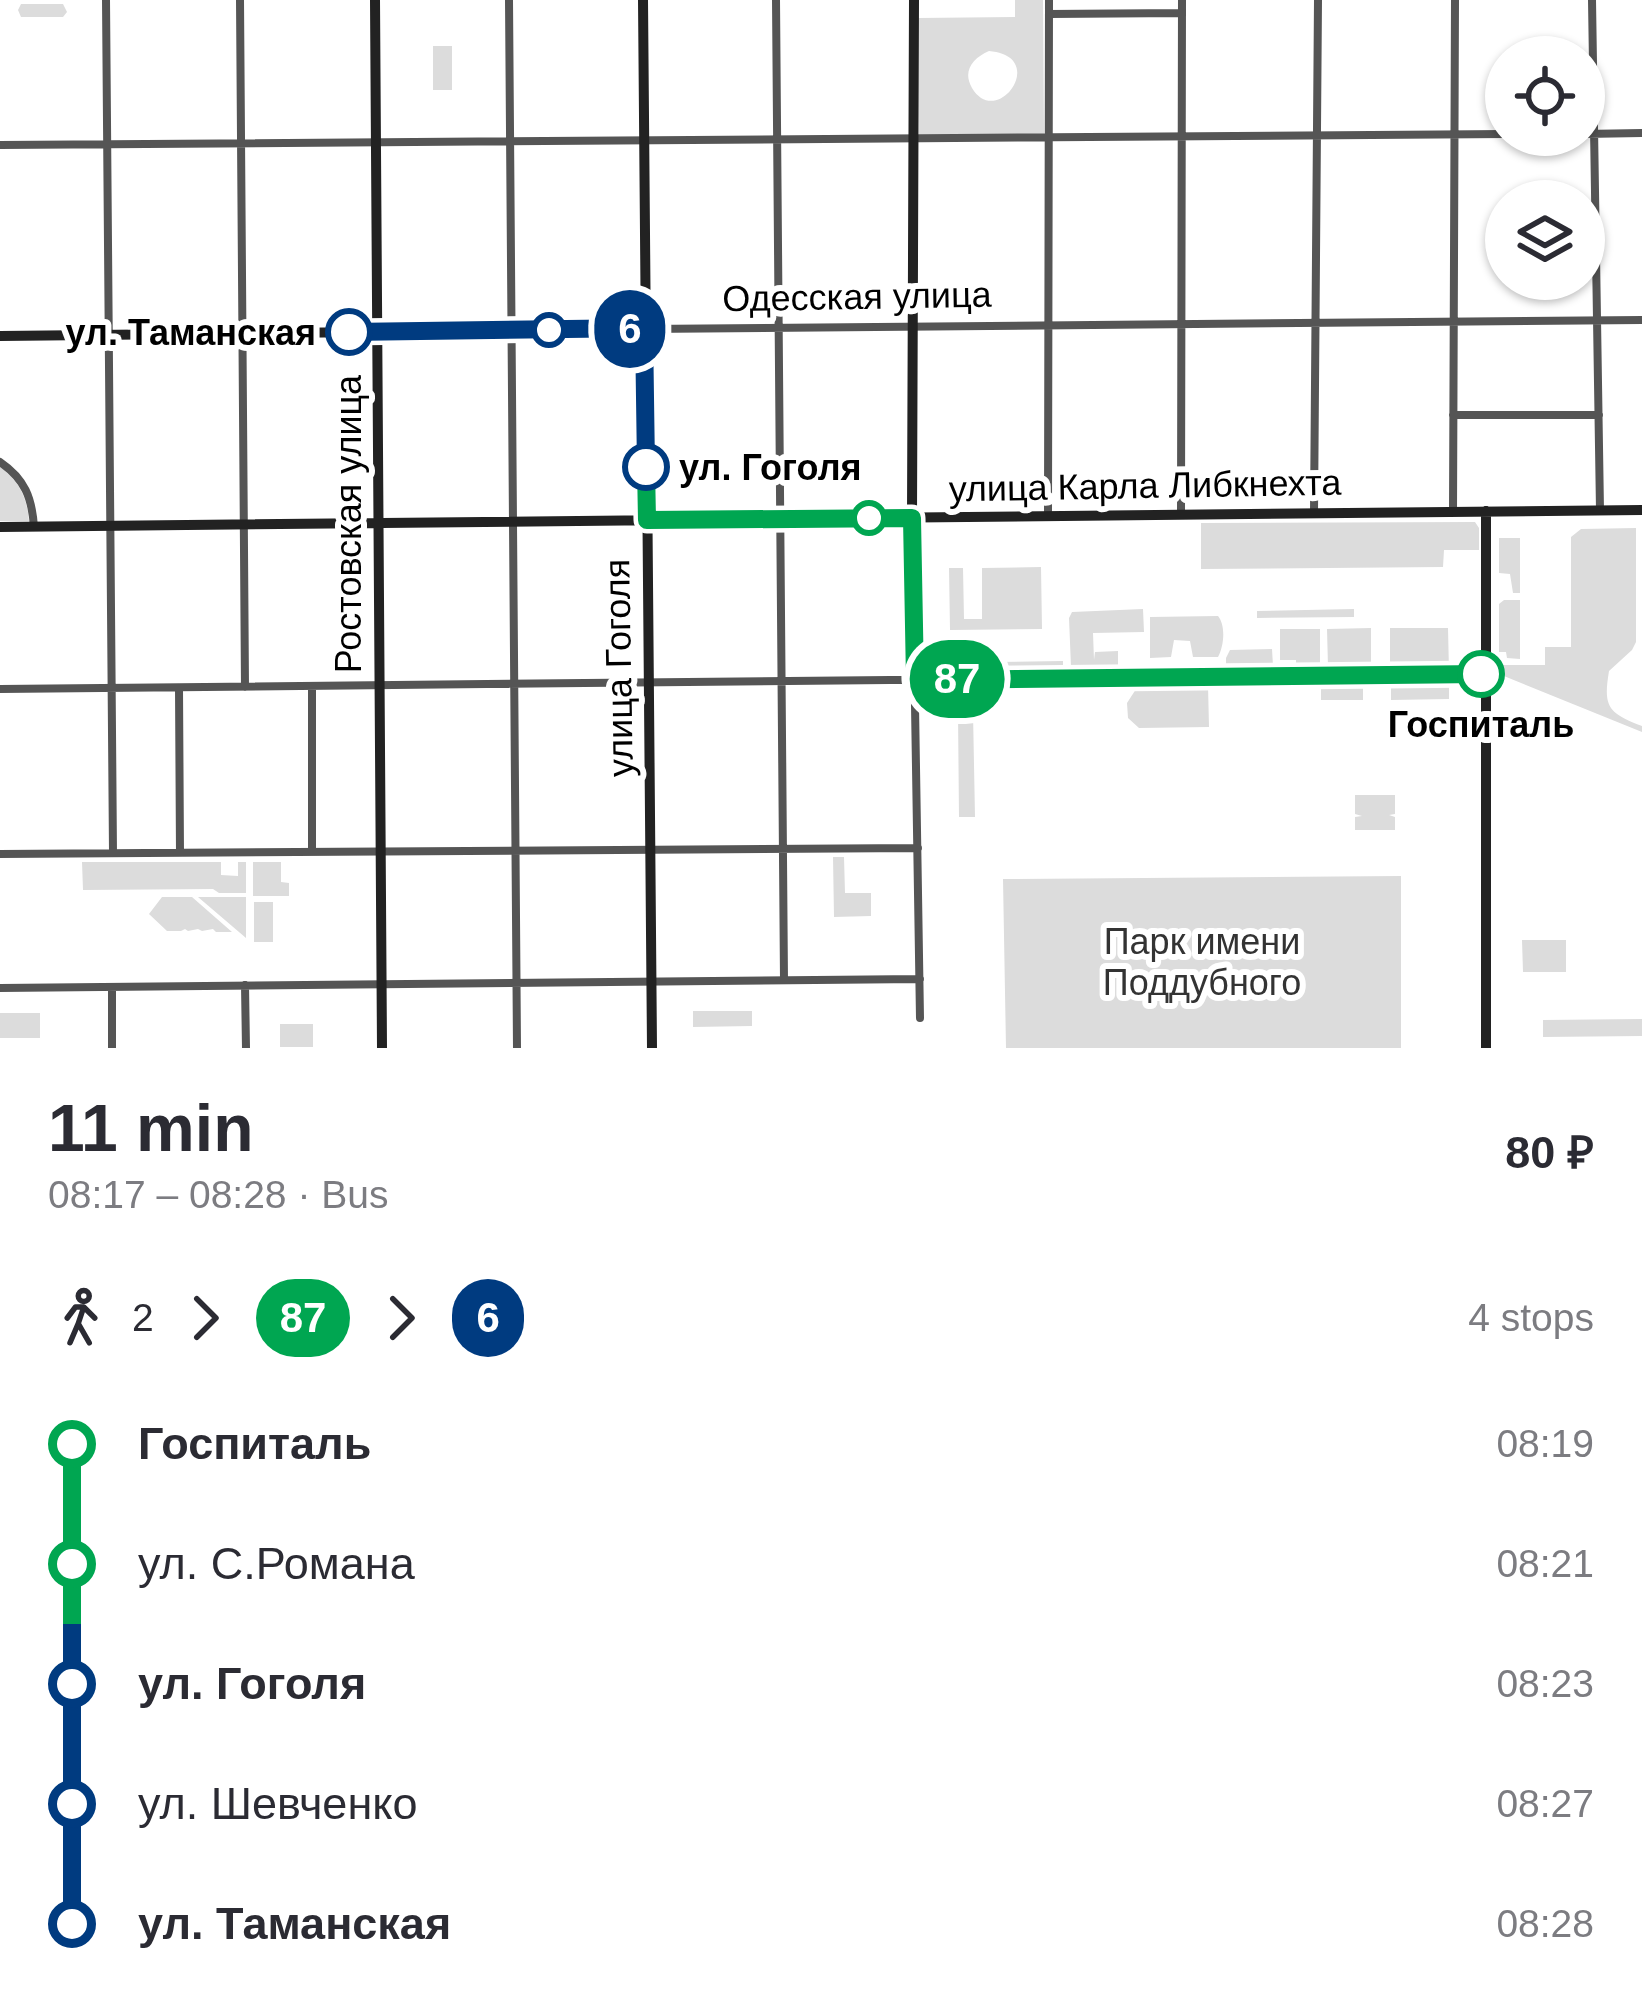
<!DOCTYPE html>
<html lang="en">
<head>
<meta charset="utf-8">
<style>
  :root { --surface:#fff; --page:#f7f7f7; --text:#2b2b33; --muted:#7c7c81 }
  body { margin:0; font-family:Helvetica,sans-serif; background:var(--page); color:var(--text); height:100vh; display:flex; flex-direction:column; font-size:45px; white-space:nowrap }
  * { box-sizing:border-box; margin:0 }
  p { font-size:39px; color:var(--muted) }
  .icon { flex:none; width:66px; height:66px; fill:none; stroke:currentColor; stroke-width:2; stroke-linecap:round; stroke-linejoin:round }
  .map { position:relative; height:1048px; overflow:hidden }
  .details { display:flex; flex-direction:column; background:var(--surface); flex:1 }
  .details>* { flex:none }
  .badge { padding:0 24px; border-radius:39px; font-size:42px; line-height:78px }
  .buttons { position:absolute; left:1485px; top:36px; display:grid; gap:24px }
  .buttons a { display:grid; place-items:center; width:120px; height:120px; border-radius:50%; background:var(--surface); box-shadow:0 3px 9px #0004; font-size:60px }
  .map>.badge { position:absolute; translate:-50% -50%; box-shadow:0 0 0 6px #fff }
  .legs { display:flex; align-items:center; gap:18px; height:132px; padding:0 48px; font-size:39px }
  .legs p { margin-inline-start:auto }
  .headline { display:flex; align-items:center; justify-content:space-between; height:204px; padding:0 48px }
  h1 { font-size:66px; font-weight:600; line-height:90px }
  ul { padding:0 48px; list-style:none }
  li { display:flex; align-items:center; gap:42px; height:120px; font-size:45px }
  li i { display:grid; place-items:center; width:18px; height:100%; margin:0 15px; background:currentColor }
  li i::after { content:''; width:30px; height:30px; margin:-15px; border:9px solid; border-radius:50%; background:var(--surface) }
  li p { margin-inline-start:auto }
  li:first-child i { background:linear-gradient(#0000 50%,currentColor 0) }
  li:last-child i { background:linear-gradient(currentColor 50%,#0000 0) }
  .map>svg:first-child { display:block }
</style>
</head>
<body>
<div class="map">
<svg width="1642" height="1048" viewBox="0 0 1642 1048">
  <rect width="100%" height="100%" fill="#fff"/>
  <!-- green -->
  <path fill="#dcdcdc" fill-rule="evenodd" d="M1015,0h28l1,134 -125,2 -1,-118 97,-1zM989,51c61,5 8,79 -17,37 -10,-17 1,-30 17,-37z
    M21,4h42l4,8 -4,5h-42l-3,-7z
    M433,46h19v44h-19z
    M0,467c19,14 27,30 29,54h-29z
    M1475,522l4,6v22h-35l-1,17 -242,2v-46z
    M1636,528v114l-4,8 -23,21c-6,36 -1,42 33,55v6l-143,-58v-9h46v-18h26v-110l10,-8z
    M1499,538h21v55h-7l-3,-19 -11,-1z
    M1041,567l1,62 -92,1 -1,-62h14l1,51h18v-51z
    M1504,600h16v59l-13,-1 -1,-6h-7v-48z
    M1143,609l1,23 -51,1 1,27 1,-8 23,-1v14h-23l-1,3 -23,-1 -2,-49 3,-6z
    M1354,609v8l-97,1v-7z
    M1218,616c8,10 6,30 0,41h-25l-3,-16 -16,-1 -3,17 -21,1v-41z
    M1371,628v39h-43l-1,-38z
    M1390,628h58l1,44 -59,1z
    M1280,629h40v36l-24,1v-6h-16z
    M1272,649l1,17h-47v-8l4,-8z
    M1063,661v9l-68,1v-9z
    M1391,684h58v15l-58,1z
    M1208,685l1,42 -70,1 -11,-10 -1,-15 11,-17z
    M1321,685h42v15h-42z
    M958,712h15l2,105h-16z
    M1355,795h40v19l-6,1 6,2v13h-40v-13l7,-1 -7,-2z
    M833,857h11l1,36h26v23l-37,1z
    M82,862h139v13l17,1v-14h8v31h-27l-6,-4 -130,1z
    M253,862h28v20l8,1v13h-36z
    M1401,876v172h-395l-3,-169z
    M162,897h30l40,35h-16l-3,-3 -11,2 -4,-2 -10,2 -3,-2 -4,2h-14l-18,-17z
    M198,897h48v41z
    M254,902h19v40h-19z
    M1522,940h44v32h-43z
    M693,1011h59v15l-59,1z
    M0,1013h40v25h-40z
    M1642,1019v17l-99,1v-17z
    M280,1024h33v23h-33z"/>
  <g fill="none" stroke-linecap="round" stroke-linejoin="round">
    <!-- street -->
    <path stroke="#555" stroke-width="8" d="M106,0l7,853
      M240,0l5,687
      M509,0l8,1048
      M776,0l8,980
      M1592,0l8,510
      M1049,14l133,-1
      M1584,134l58,-1
      M0,145l1506,-11
      M644,329l998,-9
      M1453,415h146
      M0,462c25,17 32,36 34,65
      M1453,512l2,-512
      M1314,513l4,-513
      M1181,515l1,-515
      M1048,516l1,-516
      M912,517l8,501
      M179,688l1,165
      M0,689l1486,-15
      M312,852v-166
      M0,854l918,-6
      M245,985l1,63
      M112,987v61
      M0,988l920,-9"/>
    <!-- secondary -->
    <path stroke="#222" stroke-width="10" d="M375,0l7,1048
      M643,0l9,1048
      M0,336l644,-7
      M912,517l2,-517
      M0,527l1642,-17
      M1486,1048v-537"/>
  </g>
  <g fill="none" stroke-linecap="round" stroke-linejoin="round">
    <!-- line-1 casing -->
    <g stroke="#fff" stroke-width="27">
      <path id="line-1" d="M646,467l1,53 265,-2 3,162 566,-6"/>
    </g>
    <!-- line-2 casing -->
    <g stroke="#fff" stroke-width="27">
      <path id="line-2" d="M349,332l295,-4 2,139"/>
    </g>
    <!-- line-1 -->
    <use href="#line-1" stroke="#00a651" stroke-width="18"/>
    <!-- line-2 -->
    <use href="#line-2" stroke="#003b80" stroke-width="18"/>
  </g>
  <!-- markers -->
  <g fill="#fff" stroke="#003b80" stroke-width="6">
    <circle cx="549" cy="330" r="15"/>
    <circle cx="349" cy="332" r="21"/>
    <circle cx="646" cy="467" r="21"/>
  </g>
  <g fill="#fff" stroke="#00a651" stroke-width="6">
    <circle cx="869" cy="518" r="15"/>
    <circle cx="1481" cy="674" r="21"/>
  </g>
  <g text-anchor="middle" stroke-width="12" stroke-linejoin="round" paint-order="stroke">
    <!-- street labels -->
    <g font-size="36" fill="#000" stroke="#fff">
      <text transform="translate(857 296) rotate(-1)" y="13">Одесская улица</text>
      <text transform="translate(1145 485) rotate(-1)" y="13">улица Карла Либкнехта</text>
      <text transform="translate(348 524) rotate(-90)" y="13">Ростовская улица</text>
      <text transform="translate(618 668) rotate(-91)" y="13">улица Гоголя</text>
    </g>
    <!-- stop labels -->
    <g font-size="36" font-weight="bold" fill="#000" stroke="#fff" text-anchor="end">
      <text x="316" y="345">ул. Таманская</text>
      <text x="679" y="480" text-anchor="start">ул. Гоголя</text>
      <text x="1481" y="737" text-anchor="middle">Госпиталь</text>
    </g>
    <!-- park labels -->
    <g font-size="36" fill="#333" stroke="#fff">
      <text x="1202" y="954">Парк имени<tspan x="1202" dy="41">Поддубного</tspan></text>
    </g>
  </g>
</svg>
<div class="buttons">
<a><svg class="icon" aria-label="locate" viewBox="0 0 24 24"><circle cx="12" cy="12" r="6"/><path d="M12 2v4M12 18v4M2 12h4M18 12h4"/></svg></a>
<a><svg class="icon" aria-label="layers" viewBox="0 0 24 24"><path d="M12 4l9 5-9 5-9-5zM3 14l9 5 9-5"/></svg></a>
</div>
<b class="badge" style="left:957px;top:679px;background:#00a651;color:#fff">87</b>
<b class="badge" style="left:630px;top:329px;background:#003b80;color:#fff">6</b>
</div>
<section class="details">
<div class="headline"><div><h1>11 min</h1><p>08:17 – 08:28 · Bus</p></div><b>80 ₽</b></div>
<div class="legs"><svg class="icon" aria-label="walk" viewBox="0 0 24 24"><circle cx="13" cy="4" r="2"/><path d="M13 8l-2 6 4 7M11 14l-3 7M7 12l3-4h3l4 4"/></svg>2<svg class="icon" aria-label="forward" viewBox="0 0 24 24"><path d="M9 5l7 7-7 7"/></svg><b class="badge" style="background:#00a651;color:#fff">87</b><svg class="icon" aria-label="forward" viewBox="0 0 24 24"><path d="M9 5l7 7-7 7"/></svg><b class="badge" style="background:#003b80;color:#fff">6</b><p>4 stops</p></div>
<ul>
<li><i style="color:#00a651"></i><b>Госпиталь</b><p>08:19</p></li>
<li><i style="color:#00a651"></i><span>ул. С.Романа</span><p>08:21</p></li>
<li><i style="color:#003b80"></i><b>ул. Гоголя</b><p>08:23</p></li>
<li><i style="color:#003b80"></i><span>ул. Шевченко</span><p>08:27</p></li>
<li><i style="color:#003b80"></i><b>ул. Таманская</b><p>08:28</p></li>
</ul>
</section>
</body>
</html>
